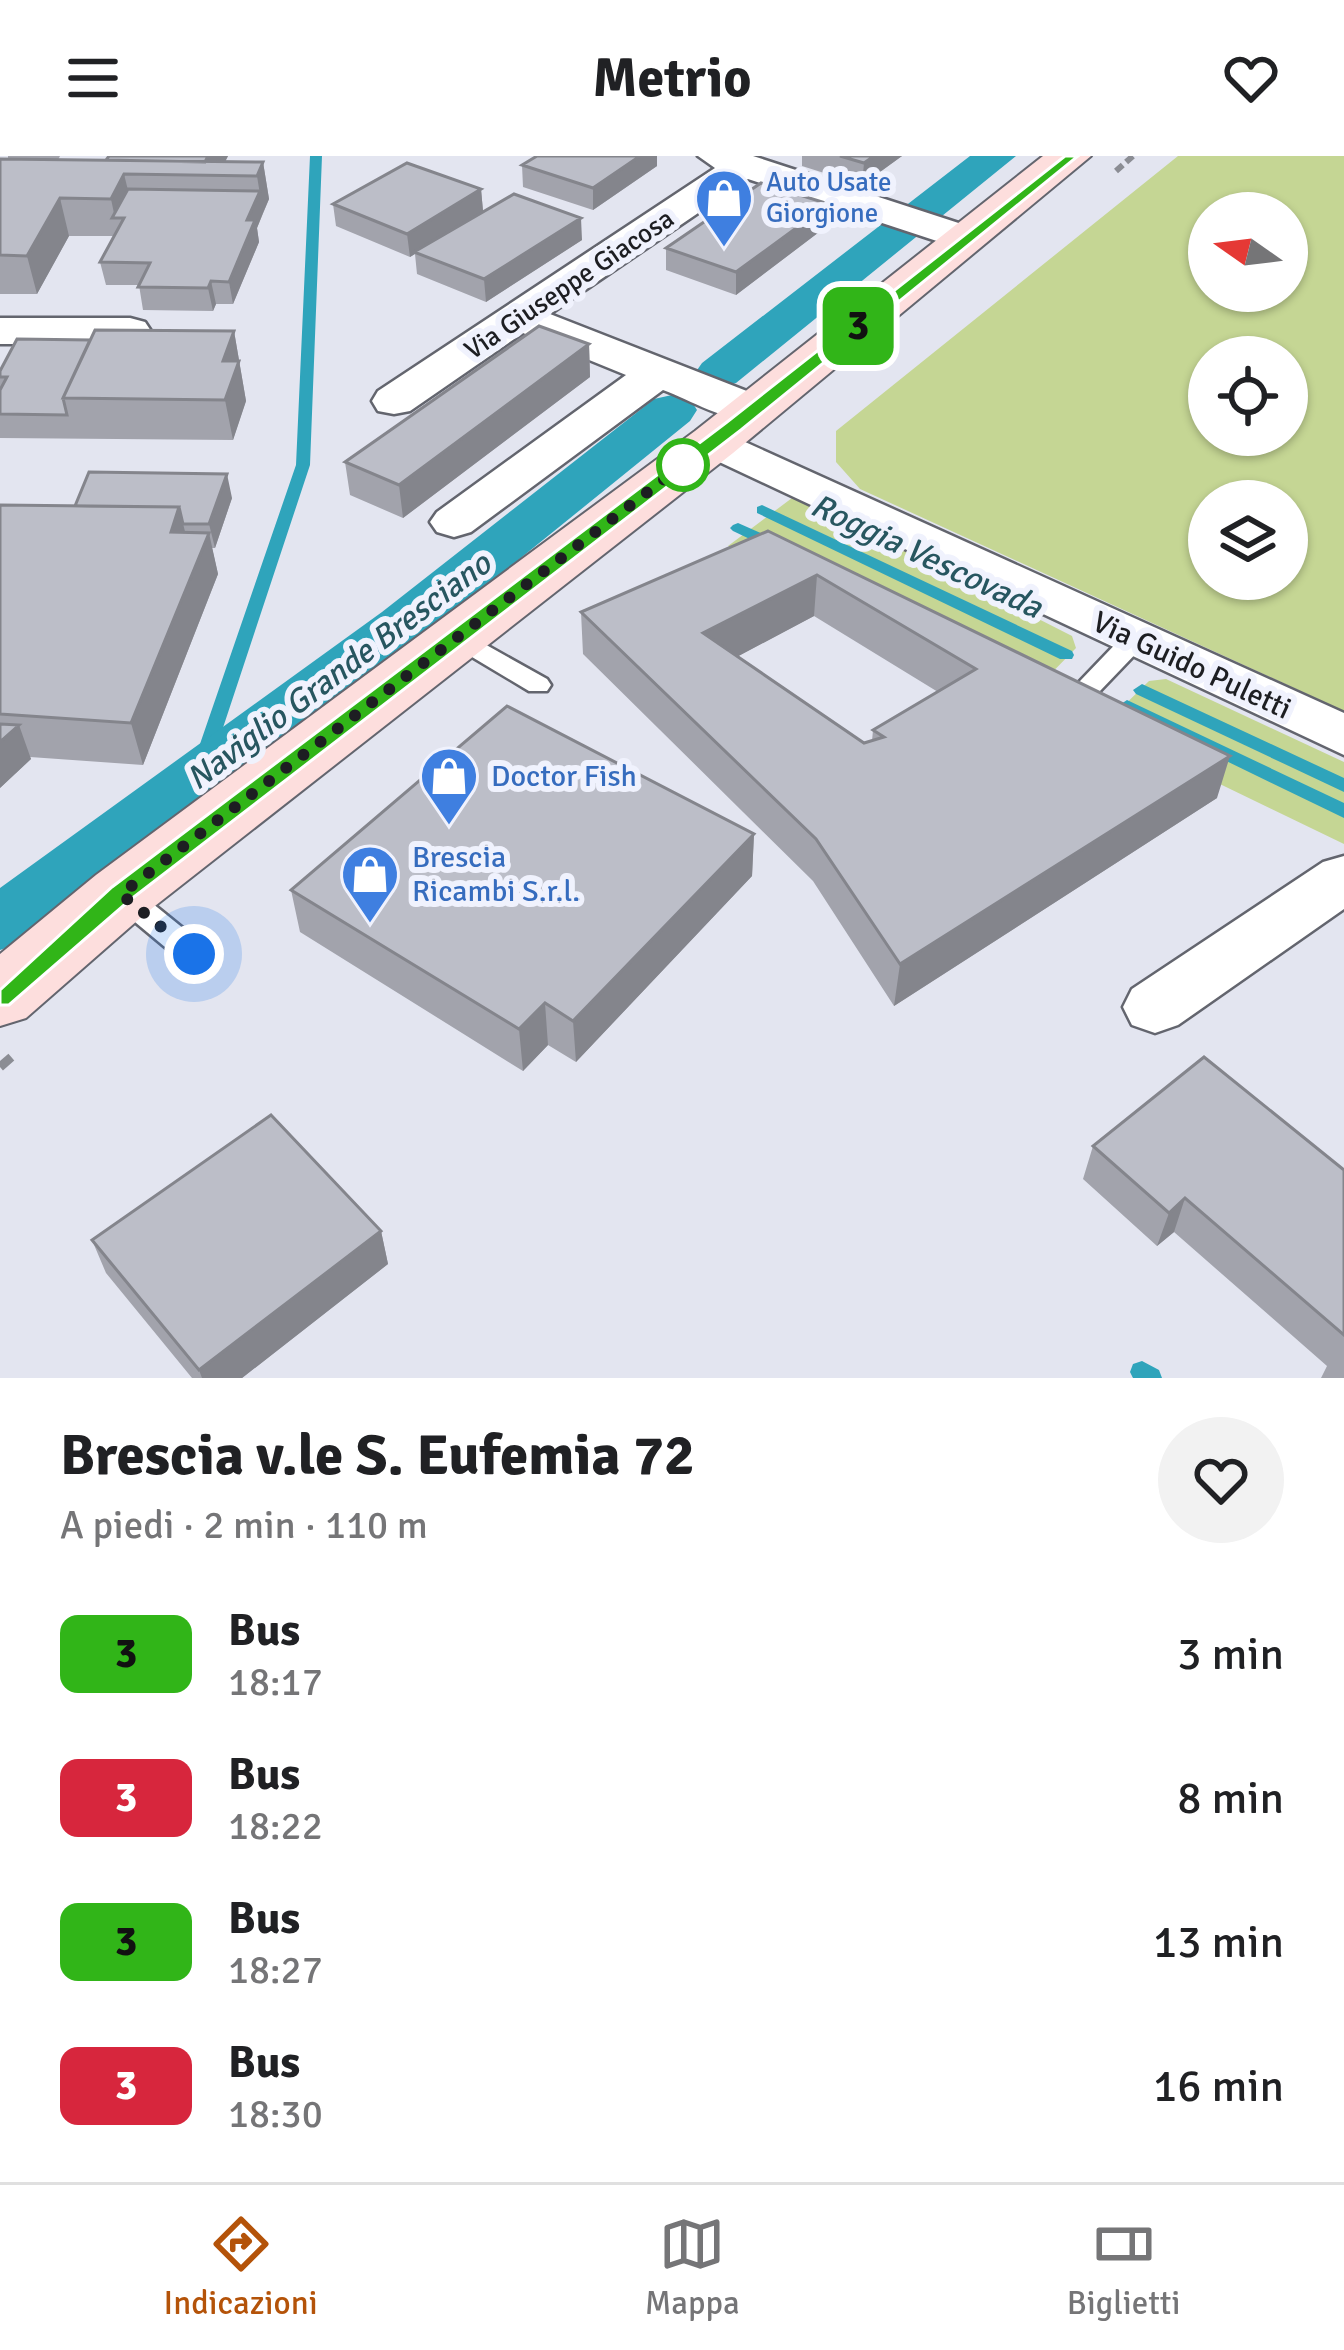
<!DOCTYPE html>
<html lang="it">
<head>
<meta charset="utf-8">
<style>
  :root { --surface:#fff; --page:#f2f2f2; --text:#202124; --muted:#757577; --line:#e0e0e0; --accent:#b45309 }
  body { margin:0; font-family:Signika,sans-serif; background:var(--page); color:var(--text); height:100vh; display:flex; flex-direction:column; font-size:45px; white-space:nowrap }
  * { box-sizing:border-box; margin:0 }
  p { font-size:39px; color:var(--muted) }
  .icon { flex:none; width:66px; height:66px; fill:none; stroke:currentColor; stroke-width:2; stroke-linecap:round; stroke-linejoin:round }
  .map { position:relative; height:1222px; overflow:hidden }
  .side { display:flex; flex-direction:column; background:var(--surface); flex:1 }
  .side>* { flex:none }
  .badge { padding:0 24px; border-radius:18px; font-size:42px; line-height:78px }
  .needle { width:78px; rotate:284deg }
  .fabs { position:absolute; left:1188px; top:36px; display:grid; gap:24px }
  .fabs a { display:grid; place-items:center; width:120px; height:120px; border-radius:50%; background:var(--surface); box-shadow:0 3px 9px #0004; font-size:60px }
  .you { position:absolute; width:60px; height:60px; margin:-30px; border:9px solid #fff; border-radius:50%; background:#1a73e8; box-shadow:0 0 0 18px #1a73e833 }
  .map>.badge { position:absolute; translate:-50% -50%; box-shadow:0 0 0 6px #fff }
  .round { display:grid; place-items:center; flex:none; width:126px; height:126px; border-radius:63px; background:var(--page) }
  .overview { display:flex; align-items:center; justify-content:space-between; height:204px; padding:0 60px }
  h1 { font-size:57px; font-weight:700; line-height:90px }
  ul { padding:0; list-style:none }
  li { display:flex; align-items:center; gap:36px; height:144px; padding:0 60px }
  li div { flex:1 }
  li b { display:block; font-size:45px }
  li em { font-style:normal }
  li .badge { min-width:132px; font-weight:700; text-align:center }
  header { display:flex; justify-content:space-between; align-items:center; height:156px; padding:0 60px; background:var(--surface); font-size:54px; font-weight:700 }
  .tabs { display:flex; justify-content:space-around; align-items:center; height:168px; border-top:3px solid var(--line); background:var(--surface); font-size:33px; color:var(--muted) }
  .tabs a { display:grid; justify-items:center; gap:6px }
  .tabs .on { color:var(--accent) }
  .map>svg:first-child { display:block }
</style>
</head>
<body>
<header><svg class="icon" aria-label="menu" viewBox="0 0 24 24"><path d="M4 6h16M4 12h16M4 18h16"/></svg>Metrio<svg class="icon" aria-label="heart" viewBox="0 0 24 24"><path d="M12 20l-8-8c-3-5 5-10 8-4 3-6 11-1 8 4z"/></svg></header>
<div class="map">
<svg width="1344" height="1222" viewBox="0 0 1344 1222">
  <rect width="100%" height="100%" fill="#e3e5f0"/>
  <!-- green -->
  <path fill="#c5d694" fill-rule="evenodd" d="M1178,0h166v555l-484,-222 -24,-27v-31zM1209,57h78v78h-78zM1209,201h78v78h-78zM1209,345h78v78h-78z
    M796,339l276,141 4,12 -44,45 -304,-147z
    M1166,523l178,83v82l-242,-117 47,-46z"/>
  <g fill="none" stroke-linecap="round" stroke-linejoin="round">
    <!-- stream -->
    <path fill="#2fa4bb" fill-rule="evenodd" d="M310,0h12l-12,309 -102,308 -9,6 -9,-6 106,-308z
      M762,349l310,146 2,4 -2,4h-12l-303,-146v-6z
      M738,367l45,20 2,3 -8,5 -6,-2 -38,-18 -3,-3 3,-3z
      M1142,528l202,94v14l-208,-98 -3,-4z
      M1127,544l217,103v15l-223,-108 -3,-4z
      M1142,1205l17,9 3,8h-29l-3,-6 3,-8z"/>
    <!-- canal -->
    <path fill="#2fa4bb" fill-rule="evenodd" d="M970,0h46l-280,227 -17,5 -17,-5 -7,-10 7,-10z
      M672,239l18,4 7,11 -7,11 -268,217 -398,304 -24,8v-62l382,-276 272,-213z"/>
    <!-- service casing -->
    <g stroke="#63656e" stroke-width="5">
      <path id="service" d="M456,472l91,51 4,6 -4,6h-18l-82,-49 -3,-6z
        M1136,474l12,8 -3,6 -69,72h-18l-4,-6 4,-6 69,-72z
        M121,727l10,3 74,60 4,8 -4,8h-22l-72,-60 -4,-8 4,-8z"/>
    </g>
    <!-- minor casing -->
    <g stroke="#63656e" stroke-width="5">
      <path id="minor" d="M698,0h55l227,74 6,8 -6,8h-28l-204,-67 -198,135 220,86 7,10 -7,10c-34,8 -75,-18 -107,-30l-192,142 -17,5 -17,-5 -7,-10 7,-10 189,-137 -103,-42 -113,78 -16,3 -16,-3 -6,-10 6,-10 337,-223z
        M0,162h130l15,4 6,9 -6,9 -15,4h-130z
        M714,272l630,285v42l-646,-303 -7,-10 7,-10z
        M1344,700v53l-166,116 -23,8 -23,-8 -9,-18 9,-18 191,-127z"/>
    </g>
    <!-- secondary casing -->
    <g stroke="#63656e" stroke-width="4">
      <path id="secondary" d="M1043,0h48l-358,297 -587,460 -120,105 -26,8v-72l96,-79 599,-444z"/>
    </g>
    <!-- path-far1 -->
    <path stroke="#8b8d94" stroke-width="6" stroke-dasharray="9 4.5" stroke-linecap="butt" d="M1116,15l17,-15"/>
    <!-- path -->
    <path stroke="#8b8d94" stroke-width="9" stroke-dasharray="15 8" stroke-linecap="butt" d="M0,911l15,-13"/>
    <!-- service -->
    <use href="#service" fill="#fff" fill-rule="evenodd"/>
    <!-- minor -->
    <use href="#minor" fill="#fff" fill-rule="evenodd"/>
    <!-- secondary -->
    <use href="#secondary" fill="#fddedd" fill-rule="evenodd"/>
  </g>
  <!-- wall -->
  <path fill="#a2a3ac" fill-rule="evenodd" d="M8,0h52l-2,4h48l3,-4h119l-3,6h38l6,37 -12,29 2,14 -26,62h-17l-3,7 -70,-1 -4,-25h-33l-6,-23 14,-26h-45l-32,58h-37v-135h8z
    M802,0h100l-40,29 -60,-19z
    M522,9l135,1 -64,44 -70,-23z
    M481,33l2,22 99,29 -96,62 -69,-28 -2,-20 -5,3 -74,-31 -3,-22z
    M827,70l-91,69 -70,-25v-22z
    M234,175l12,70 -13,39 -233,-2v-67l90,-31z
    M589,188l1,33 -187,141 -53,-23 -5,-33z
    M232,342l-17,50h-3l6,26 -75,191 -113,-8 1,2 -31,29v-283l75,1z
    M768,375l449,267 -323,208 -81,-125 -230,-227 -2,-42zM814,460l124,76 -65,38 -1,11 -8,2 -126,-87z
    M754,678l-2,42 -176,186 -28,-17 -25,26 -223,-139 -9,-42z
    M1093,990l251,24v208h-23l6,-12 -153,-134 -17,14 -74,-67z
    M381,1075l7,33 -146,114h-50l-86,-105 -14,-33z"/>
  <!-- shaded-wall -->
  <path fill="#84858c" d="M208,0h20l-10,19 -15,-10z
    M640,0h17v10l-64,44v-22z
    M874,0h28l-40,29 2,-22z
    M263,6l6,37 -6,14 -6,-37z
    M124,18l9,37 -9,7h-9l-4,-19z
    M481,33l2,22 -73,46 -3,-23z
    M260,35l3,22 -6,15 2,14 -26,62 -4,-22 18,-62z
    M60,42l9,38 -32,58 -10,-38z
    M829,48l-2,22 -91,69v-23z
    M581,62l1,22 -96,62 -2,-23z
    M211,125l5,23 -3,7 -5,-23z
    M234,175l12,70 -13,39 -8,-40 -2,-39z
    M589,188l1,33 -187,141 -4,-33z
    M227,318l5,24 -17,50 -6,-24z
    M179,351l10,41 -18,-16z
    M209,377l9,41 -75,191 -12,-42z
    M817,419l-3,41 -111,59v-42z
    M19,569l12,34 -31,29v-46z
    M1230,600l-13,42 -323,208 6,-42z
    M754,678l-2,42 -176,186 -3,-41z
    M545,847l3,42 -25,26 -4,-42z
    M1185,1042l-11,34 -17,14 12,-33z
    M381,1075l7,33 -146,114h-40l-3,-8z"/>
  <!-- building -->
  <path fill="#bcbec8" stroke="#84858c" stroke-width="3" fill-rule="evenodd" d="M109,0h99l-3,6 -99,-2z
    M537,0h103l-47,32 -71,-23z
    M840,0h34l-10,7z
    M0,3l263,3 -6,14 -133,-2 -13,25 -51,-1 -33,58 -27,-1z
    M407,7l74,26 -74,45 -74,-30z
    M761,27l68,21 -93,68 -70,-24z
    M128,33l132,2 -13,29h8l-26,62 -18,-1 -3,7 -70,-1 12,-24 -50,-1 24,-44h-12z
    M514,38l67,24 -97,61 -70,-27z
    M539,170l50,18 -190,141 -54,-23z
    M95,174l139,1 -11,30h16l-14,39 -162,-2z
    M17,183l73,1 -27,58 4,17 -67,-1v-24l7,-13h-7v-6z
    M89,316l138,2 -18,50h-26l-4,-17 -104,-1z
    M0,349l179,2 -8,25 38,1 -78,190 -131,-9z
    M768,375l462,225 -330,208 -84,-125 -235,-227zM817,419l159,94 -103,61 11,7 -20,6 -161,-110z
    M507,550l247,128 -181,187 -28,-18 -26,26 -228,-139z
    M0,568l19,1 -19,17z
    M1204,901l140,113v165l-159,-137 -16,15 -76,-67z
    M271,959l110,116 -182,139 -107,-130z"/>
  <!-- line -->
  <path fill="#31b518" stroke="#fff" stroke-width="3" d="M1065,0h13l-337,274 -611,470 -121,105h-9v-15l112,-103 615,-465z"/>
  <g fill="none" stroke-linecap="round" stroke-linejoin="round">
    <!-- walk -->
    <path stroke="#1d1e22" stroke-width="12" stroke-dasharray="0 21.6" d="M194,798l-73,-60 562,-429"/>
  </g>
  <!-- icons -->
  <defs>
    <g id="shop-pin" transform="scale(3)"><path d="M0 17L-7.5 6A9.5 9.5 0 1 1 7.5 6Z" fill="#3f7fe0" stroke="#f0f2fd"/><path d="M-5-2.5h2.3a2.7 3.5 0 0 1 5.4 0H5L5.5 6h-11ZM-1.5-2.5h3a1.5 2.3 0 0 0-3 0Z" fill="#fff"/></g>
  </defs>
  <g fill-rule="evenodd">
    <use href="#shop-pin" x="724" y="42"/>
    <use href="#shop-pin" x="449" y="620"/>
    <use href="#shop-pin" x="370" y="718"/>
  </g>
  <!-- markers -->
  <circle fill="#fff" stroke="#31b518" stroke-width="6" cx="683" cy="309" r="24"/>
  <g text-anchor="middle" stroke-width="12" stroke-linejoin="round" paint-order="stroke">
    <!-- far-shop labels -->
    <g font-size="27" fill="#366cbe" stroke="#f0f2fd" text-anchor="start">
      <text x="766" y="35">Auto Usate<tspan x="766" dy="31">Giorgione</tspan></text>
    </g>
    <!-- far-street labels -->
    <g font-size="27" fill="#1d1e22" stroke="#f0f2fd">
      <text transform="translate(569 128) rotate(-34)" y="9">Via Giuseppe Giacosa</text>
    </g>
    <!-- street labels -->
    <g font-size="30" fill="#1d1e22" stroke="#f0f2fd">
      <text transform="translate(1192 509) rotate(25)" y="10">Via Guido Puletti</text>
    </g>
    <!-- shop labels -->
    <g font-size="30" fill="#366cbe" stroke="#f0f2fd" text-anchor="start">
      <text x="491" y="630">Doctor Fish</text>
      <text x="412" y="711">Brescia<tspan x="412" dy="34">Ricambi S.r.l.</tspan></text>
    </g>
    <!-- water labels -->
    <g font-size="33" font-style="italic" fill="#275660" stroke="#f0f2fd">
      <text transform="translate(927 399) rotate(25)" y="12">Roggia Vescovada</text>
      <text transform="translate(338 514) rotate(-37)" y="12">Naviglio Grande Bresciano</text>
    </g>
  </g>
</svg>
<div class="fabs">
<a><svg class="needle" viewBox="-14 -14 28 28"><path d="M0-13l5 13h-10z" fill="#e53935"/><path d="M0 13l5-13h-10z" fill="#757577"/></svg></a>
<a><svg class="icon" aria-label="locate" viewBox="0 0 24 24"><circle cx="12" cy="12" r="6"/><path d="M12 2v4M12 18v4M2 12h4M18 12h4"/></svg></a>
<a><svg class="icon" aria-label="layers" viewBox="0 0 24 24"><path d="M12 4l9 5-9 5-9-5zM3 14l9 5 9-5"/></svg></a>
</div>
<div class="you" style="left:194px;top:798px"></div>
<b class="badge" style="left:858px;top:170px;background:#31b518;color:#111">3</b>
</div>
<section class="side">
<div class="overview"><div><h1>Brescia v.le S. Eufemia 72</h1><p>A piedi · 2 min · 110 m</p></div><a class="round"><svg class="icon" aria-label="heart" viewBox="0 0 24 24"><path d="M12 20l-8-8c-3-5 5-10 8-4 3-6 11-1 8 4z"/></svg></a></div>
<ul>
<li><span class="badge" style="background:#31b518;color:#111">3</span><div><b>Bus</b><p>18:17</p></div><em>3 min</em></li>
<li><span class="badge" style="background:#d7263d;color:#fff">3</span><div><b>Bus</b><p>18:22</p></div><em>8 min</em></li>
<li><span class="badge" style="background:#31b518;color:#111">3</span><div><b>Bus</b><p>18:27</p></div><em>13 min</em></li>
<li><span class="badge" style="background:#d7263d;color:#fff">3</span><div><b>Bus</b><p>18:30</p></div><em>16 min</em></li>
</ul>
</section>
<nav class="tabs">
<a class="on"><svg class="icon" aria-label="directions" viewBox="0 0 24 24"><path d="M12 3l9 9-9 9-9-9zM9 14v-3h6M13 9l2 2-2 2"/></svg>Indicazioni</a>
<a><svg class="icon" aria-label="map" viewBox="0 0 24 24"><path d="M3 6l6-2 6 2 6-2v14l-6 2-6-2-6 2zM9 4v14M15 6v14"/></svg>Mappa</a>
<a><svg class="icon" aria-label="tickets" viewBox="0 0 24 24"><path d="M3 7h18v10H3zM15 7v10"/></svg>Biglietti</a>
</nav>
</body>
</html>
